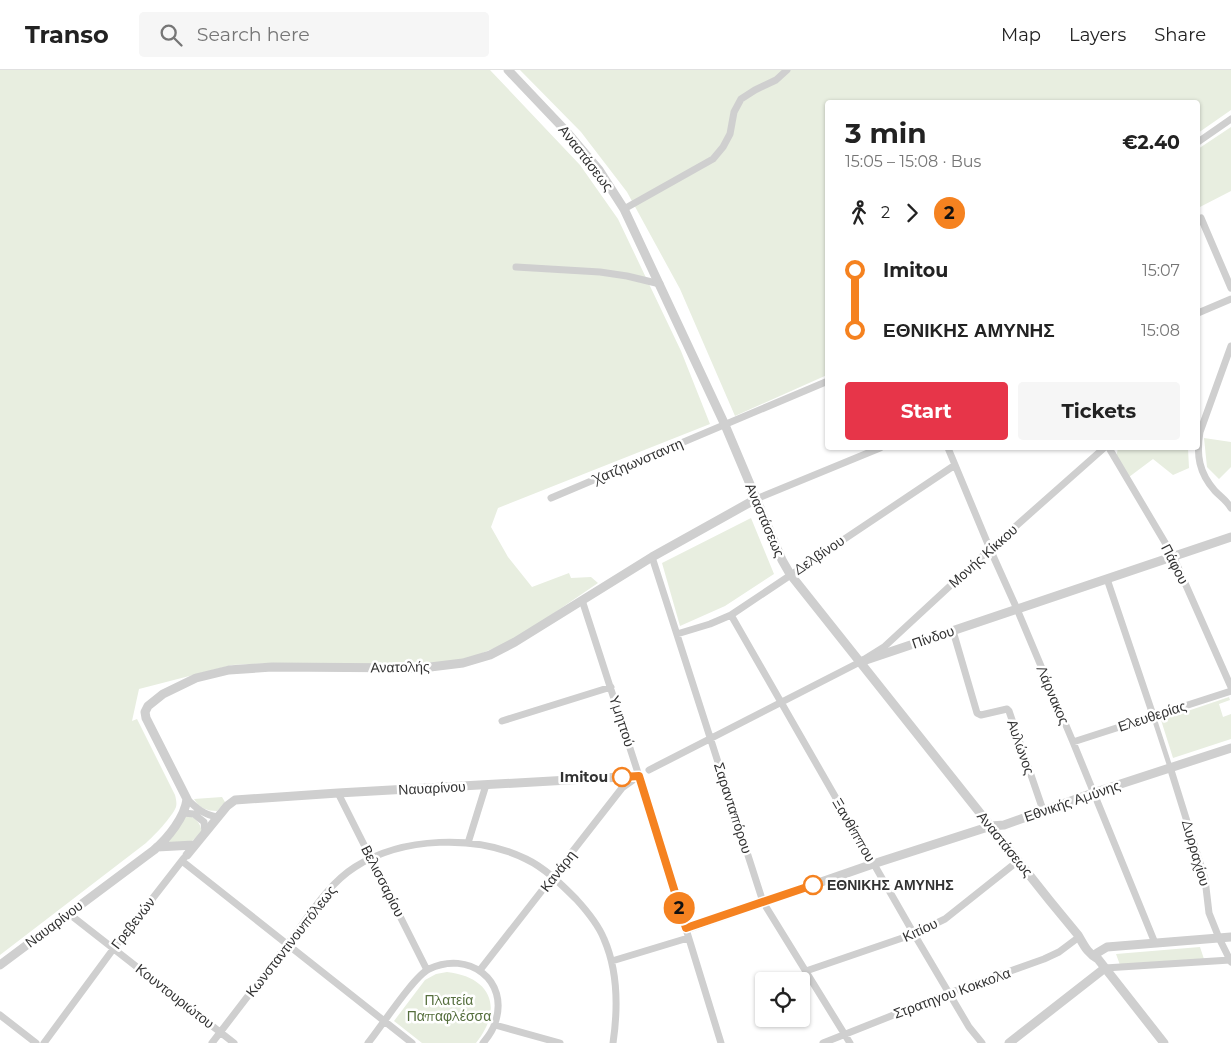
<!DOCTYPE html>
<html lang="en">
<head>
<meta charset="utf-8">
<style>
  :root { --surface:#fff; --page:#f6f6f6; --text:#222; --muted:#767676; --line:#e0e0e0; --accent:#e73549 }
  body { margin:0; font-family:Montserrat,sans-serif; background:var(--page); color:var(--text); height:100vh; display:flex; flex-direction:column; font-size:19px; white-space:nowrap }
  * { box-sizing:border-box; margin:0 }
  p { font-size:16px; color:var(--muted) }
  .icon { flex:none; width:28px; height:28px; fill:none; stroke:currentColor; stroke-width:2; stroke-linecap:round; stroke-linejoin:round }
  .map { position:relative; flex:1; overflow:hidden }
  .drawer { position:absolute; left:825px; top:30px; width:375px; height:350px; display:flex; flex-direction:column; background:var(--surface); border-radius:5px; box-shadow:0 1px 4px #0004 }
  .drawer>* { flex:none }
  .badge { padding:0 10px; border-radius:16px; font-size:18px; line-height:32px }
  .tools { position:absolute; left:755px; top:902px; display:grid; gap:10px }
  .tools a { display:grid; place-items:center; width:55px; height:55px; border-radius:5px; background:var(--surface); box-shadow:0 1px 4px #0004; font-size:25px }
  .map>.badge { position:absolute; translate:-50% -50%; box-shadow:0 0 0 2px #fff }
  .legs { display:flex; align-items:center; gap:8px; height:55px; padding:0 20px; font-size:16px }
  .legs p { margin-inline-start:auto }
  .head { display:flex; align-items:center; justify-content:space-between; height:85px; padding:0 20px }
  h1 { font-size:28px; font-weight:700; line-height:38px }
  .primary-button { display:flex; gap:10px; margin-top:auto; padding:10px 20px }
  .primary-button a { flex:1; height:58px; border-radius:5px; background:var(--accent); color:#fff; font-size:20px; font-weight:700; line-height:58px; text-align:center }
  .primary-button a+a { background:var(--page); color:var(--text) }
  ul { padding:0 20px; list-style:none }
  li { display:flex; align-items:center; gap:18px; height:60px; font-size:19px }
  li i { display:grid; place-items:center; width:8px; height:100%; margin:0 6px; background:currentColor }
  li i::after { content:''; width:12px; height:12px; margin:-6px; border:4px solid; border-radius:50%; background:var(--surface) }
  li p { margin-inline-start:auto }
  li:first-child i { background:linear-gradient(#0000 50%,currentColor 0) }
  li:last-child i { background:linear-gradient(currentColor 50%,#0000 0) }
  header { display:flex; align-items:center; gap:30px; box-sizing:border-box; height:70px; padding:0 25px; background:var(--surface); border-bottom:1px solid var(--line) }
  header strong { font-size:24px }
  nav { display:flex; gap:28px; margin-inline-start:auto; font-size:18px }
  .search { width:350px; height:45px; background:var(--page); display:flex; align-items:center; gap:12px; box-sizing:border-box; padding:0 18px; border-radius:5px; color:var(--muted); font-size:19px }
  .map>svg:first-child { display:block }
</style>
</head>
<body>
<header>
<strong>Transo</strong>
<div class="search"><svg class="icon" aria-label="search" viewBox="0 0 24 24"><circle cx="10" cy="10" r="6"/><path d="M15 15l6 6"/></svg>Search here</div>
<nav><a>Map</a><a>Layers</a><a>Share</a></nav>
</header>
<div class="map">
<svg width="1231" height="973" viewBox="0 0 1231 973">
  <rect width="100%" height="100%" fill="#fff"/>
  <!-- green -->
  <path fill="#e8eee0" d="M0,0h490l90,95 38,54 63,132 29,73 -212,84 -7,19 17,30 24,30 37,-14 2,5 20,-1 7,6 -82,56 -48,20 -47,6 -149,-2 -40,2 -93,24 -7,32 5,-2 38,76c1,4 2,8 1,12 -4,10 -22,29 -30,36l-146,112z
    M520,0h711v40l-33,23v-31h-370l-1,273 -92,41 -55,-127 -53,-97 -46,-60z
    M1231,57v64l-33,17v-59z
    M1204,368l27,4v25l-12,12 -12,-12z
    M1118,378h70l1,20 -16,7 -20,-16 -24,18 -13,-19z
    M751,448l23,56 -49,32 -45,20 -18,-63z
    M1229,627l1,3 -11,4 4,13 8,-3v25l-58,19 -12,-38z
    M222,727l3,5 -8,9c-10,0 -18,-3 -23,-12z
    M185,745c10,1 15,7 17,17l-11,10 -23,1 -1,-5z
    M1200,877l4,12 -84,6 -4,-11z
    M447,902c44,5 57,36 29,71h-54l-28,-22 31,-41 11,-6z"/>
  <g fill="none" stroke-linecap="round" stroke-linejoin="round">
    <!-- pedestrian -->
    <path stroke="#cfcfcf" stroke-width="5" d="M1153,645l17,52"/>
    <!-- minor -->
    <path stroke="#cfcfcf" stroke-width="7" d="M1198,72l33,-23
      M624,139l89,-50 10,-12 7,-13 4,-22 7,-13 14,-9 21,-10 11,-10
      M1201,148l30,70
      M516,197l84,5 27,4 33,8
      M1198,243l33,-14
      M1231,276l-31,86c-4,23 -1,41 15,59 6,6 12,10 16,17
      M948,378l42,101 27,60 56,133 82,201
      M1109,378l64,108 58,131
      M551,428l277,-117
      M756,429l124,-51
      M652,487l111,345 87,141
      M1107,509l46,136
      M731,545l183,319 55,93 13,16
      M953,561l24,82 4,2 26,-6 2,2 34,99
      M677,564l33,-10 21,-9 224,-150
      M502,651l109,-34
      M1073,672l158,-51
      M1170,697l35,112 4,34 10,25 12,24
      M649,700l211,-108 24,-15 106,-98 114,-101
      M338,723l89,177
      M187,729c9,9 17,16 31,18
      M183,743l11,1 10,8 1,11
      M468,773l18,-58
      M182,791l230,182
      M68,843l166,130
      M686,859l35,114
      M612,891l76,-23
      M1105,898l125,-8
      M480,900l142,-182 17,-12 -57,-176
      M806,901l108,-37 31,-15 73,-58
      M0,945l36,28
      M495,955l65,18
      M44,973l70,-95 70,-90
      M212,973c26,-34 52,-68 78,-102 19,-25 38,-57 65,-74 47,-30 121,-33 171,-8 19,9 35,25 50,40 11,12 22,25 28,40 14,32 14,70 9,104
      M368,973c13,-16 46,-67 61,-74 39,-19 81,11 66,54 -2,7 -7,14 -12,20
      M823,973l126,-50 95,-34 15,-7 20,-15"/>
    <!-- tertiary -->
    <path stroke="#cfcfcf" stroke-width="9" d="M508,0l57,60 34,40 25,39 101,216 57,135 8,14 260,327c9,11 19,23 28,34 6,10 9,18 20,24l66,84
      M860,592l371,-125
      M157,777l37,-2
      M187,785l40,-49 8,-6 103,-7 301,-17 47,153 187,-65 118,-38 13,-1 89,-32 138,-45
      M1097,883l10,-6 124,-10
      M0,895l154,-115c14,-12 31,-33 33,-51l-41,-81 -1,-6 3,-6 15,-12 33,-16 33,-8 43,-3 150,1 41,-5 27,-8 25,-13 137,-85 104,-58
      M1009,973l96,-75"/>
  </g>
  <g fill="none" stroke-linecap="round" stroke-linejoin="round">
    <!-- line-1 casing -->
    <g stroke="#fff" stroke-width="11">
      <path id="line-1" d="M622,707l17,-1 47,152 127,-43"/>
    </g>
    <!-- line-1 -->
    <use href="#line-1" stroke="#f58220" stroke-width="8"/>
  </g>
  <!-- markers -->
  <g fill="#fff" stroke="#f58220" stroke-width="2.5">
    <circle cx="622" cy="707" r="9"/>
    <circle cx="813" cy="815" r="9"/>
  </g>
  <g text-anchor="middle" stroke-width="5" stroke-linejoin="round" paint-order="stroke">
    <!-- street labels -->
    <g font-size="14" fill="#323232" stroke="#fff">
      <text transform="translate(586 88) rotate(52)" y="5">Αναστάσεως</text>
      <text transform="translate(638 391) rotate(-23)" y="5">Χατζηωνσταντη</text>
      <text transform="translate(765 450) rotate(67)" y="5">Αναστάσεως</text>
      <text transform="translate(819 485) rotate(-34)" y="5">Δελβίνου</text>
      <text transform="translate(983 486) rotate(-42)" y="5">Μονής Κίκκου</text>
      <text transform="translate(1175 494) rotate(63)" y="5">Πάφου</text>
      <text transform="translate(933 567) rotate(-19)" y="5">Πίνδου</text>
      <text transform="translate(400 597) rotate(-1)" y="5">Ανατολής</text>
      <text transform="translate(1053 625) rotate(67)" y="5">Λάρνακος</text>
      <text transform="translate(1152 646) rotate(-18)" y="5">Ελευθερίας</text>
      <text transform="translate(622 651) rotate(72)" y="5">Υμηττού</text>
      <text transform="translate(1021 677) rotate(71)" y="5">Αυλώνος</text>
      <text transform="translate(432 718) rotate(-3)" y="5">Ναυαρίνου</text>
      <text transform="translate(1072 731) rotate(-19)" y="5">Εθνικής Αμύνης</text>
      <text transform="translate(733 738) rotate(72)" y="5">Σαρανταπόρου</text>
      <text transform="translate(854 760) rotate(60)" y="5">Ξανθίππου</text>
      <text transform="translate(1005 774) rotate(51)" y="5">Αναστάσεως</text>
      <text transform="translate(1196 783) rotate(74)" y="5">Δυρραχίου</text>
      <text transform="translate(558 801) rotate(-52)" y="5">Κανάρη</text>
      <text transform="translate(383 811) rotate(63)" y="5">Βελισσαρίου</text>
      <text transform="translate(133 853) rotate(-52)" y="5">Γρεβενών</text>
      <text transform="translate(54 854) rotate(-37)" y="5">Ναυαρίνου</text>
      <text transform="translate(920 860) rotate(-25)" y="5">Κιτίου</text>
      <text transform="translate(291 871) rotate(-52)" y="5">Κωνσταντινουπόλεως</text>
      <text transform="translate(952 923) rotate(-20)" y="5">Στρατηγου Κοκκολα</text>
      <text transform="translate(175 926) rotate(38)" y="5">Κουντουριώτου</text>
    </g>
    <!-- stop labels -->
    <g font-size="14" font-weight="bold" fill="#323232" stroke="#fff" text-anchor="end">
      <text x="608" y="712">Imitou</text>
      <text x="827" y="820" text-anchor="start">ΕΘΝΙΚΗΣ ΑΜΥΝΗΣ</text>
    </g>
    <!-- park labels -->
    <g font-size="14" fill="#566f3e" stroke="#fff">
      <text x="449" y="935">Πλατεία<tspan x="449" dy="16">Παπαφλέσσα</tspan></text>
    </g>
  </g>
</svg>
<div class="tools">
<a><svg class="icon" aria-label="locate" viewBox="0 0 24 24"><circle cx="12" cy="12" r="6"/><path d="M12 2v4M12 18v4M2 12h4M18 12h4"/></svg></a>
</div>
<b class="badge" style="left:679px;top:838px;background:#f58220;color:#111">2</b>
<section class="drawer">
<div class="head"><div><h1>3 min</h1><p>15:05 – 15:08 · Bus</p></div><b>€2.40</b></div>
<div class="legs"><svg class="icon" aria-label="walk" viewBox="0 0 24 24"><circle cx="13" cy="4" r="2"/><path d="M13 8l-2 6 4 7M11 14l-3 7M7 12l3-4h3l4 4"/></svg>2<svg class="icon" aria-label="forward" viewBox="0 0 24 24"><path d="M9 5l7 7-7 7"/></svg><b class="badge" style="background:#f58220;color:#111">2</b></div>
<ul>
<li><i style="color:#f58220"></i><b>Imitou</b><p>15:07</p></li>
<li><i style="color:#f58220"></i><b>ΕΘΝΙΚΗΣ ΑΜΥΝΗΣ</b><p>15:08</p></li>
</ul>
<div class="primary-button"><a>Start</a><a>Tickets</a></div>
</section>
</div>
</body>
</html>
